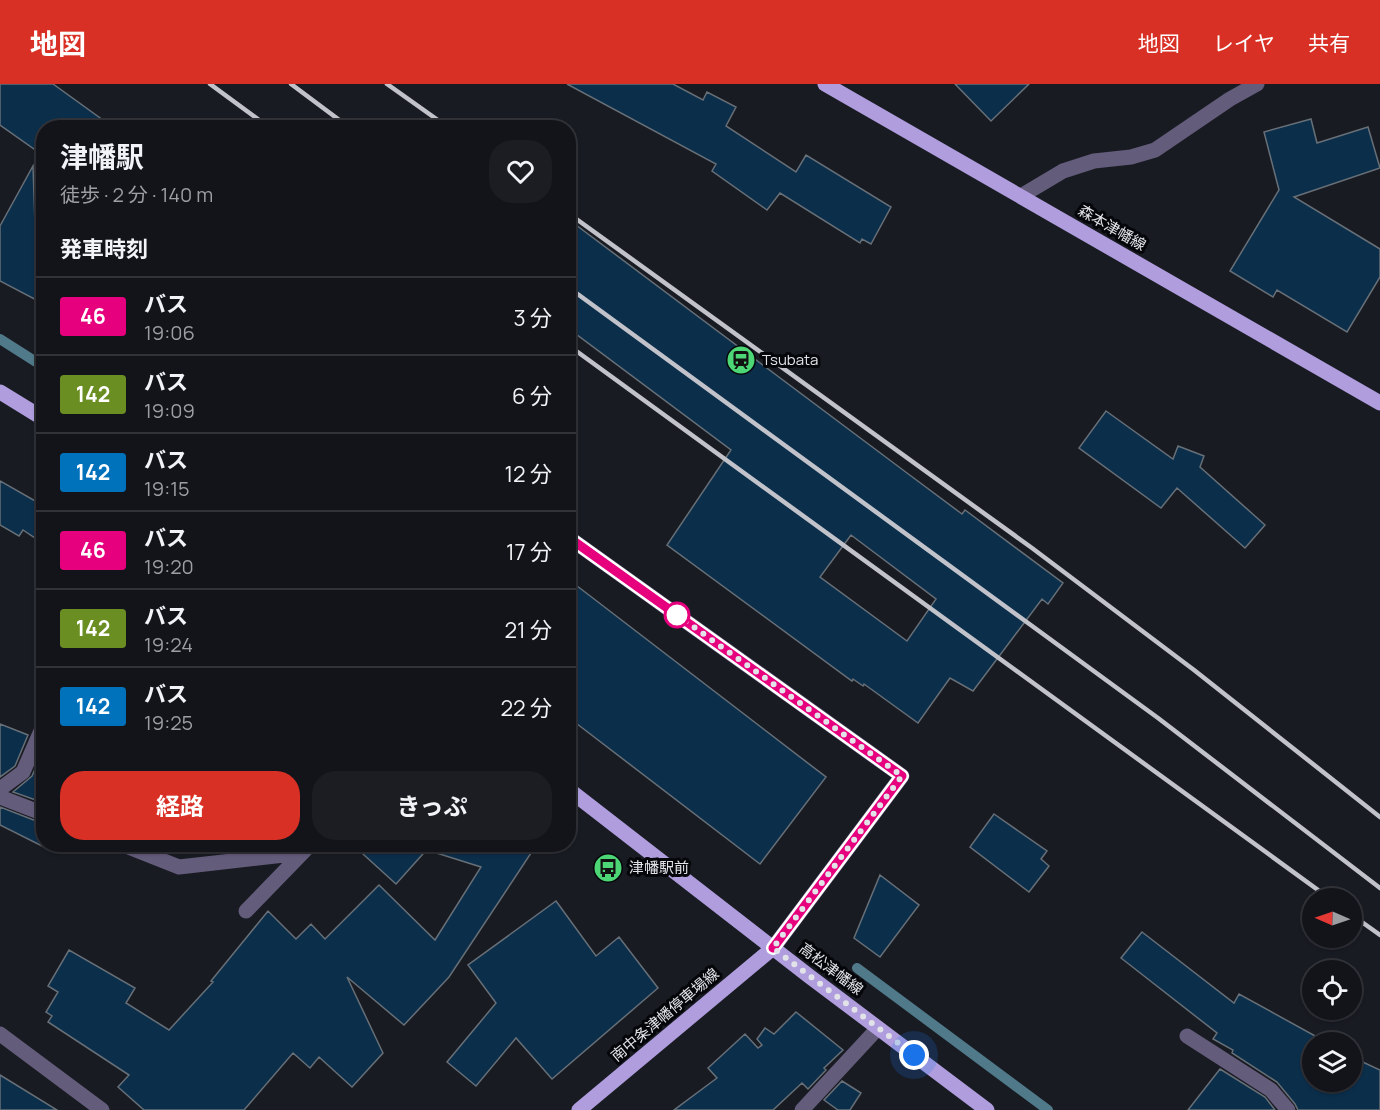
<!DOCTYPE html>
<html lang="ja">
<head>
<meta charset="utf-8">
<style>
  :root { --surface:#13141a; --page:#1c1d23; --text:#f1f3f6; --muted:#9d9ea2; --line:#323339; --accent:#d93025 }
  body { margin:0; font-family:Manrope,"Noto Sans JP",sans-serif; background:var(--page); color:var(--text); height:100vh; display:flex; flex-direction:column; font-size:22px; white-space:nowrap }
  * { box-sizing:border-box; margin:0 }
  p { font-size:20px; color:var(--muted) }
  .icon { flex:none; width:33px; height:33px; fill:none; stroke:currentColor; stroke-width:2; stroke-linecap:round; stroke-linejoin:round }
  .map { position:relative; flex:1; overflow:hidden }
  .drawer { position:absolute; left:36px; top:36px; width:540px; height:732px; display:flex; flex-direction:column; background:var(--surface); border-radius:24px; box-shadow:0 2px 4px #0004,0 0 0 2px var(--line) }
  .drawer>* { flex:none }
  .badge { padding:0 12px; border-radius:4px; font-size:21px; line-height:39px }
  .needle { width:39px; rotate:272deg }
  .buttons { position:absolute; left:1302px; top:804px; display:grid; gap:12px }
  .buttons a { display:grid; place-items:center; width:60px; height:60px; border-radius:50%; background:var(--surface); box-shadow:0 2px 4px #0004,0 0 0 2px var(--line); font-size:30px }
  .you { position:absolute; width:30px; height:30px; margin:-15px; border:4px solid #fff; border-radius:50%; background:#1a73e8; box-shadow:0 0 0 9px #1a73e833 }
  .map>.badge { position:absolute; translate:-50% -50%; box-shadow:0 0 0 3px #fff }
  h2 { padding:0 24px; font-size:22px; line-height:54px }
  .round { display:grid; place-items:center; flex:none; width:63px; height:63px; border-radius:24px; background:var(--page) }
  .summary { display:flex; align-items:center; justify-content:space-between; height:102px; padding:0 24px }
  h1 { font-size:28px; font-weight:700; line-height:45px }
  .cta { display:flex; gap:12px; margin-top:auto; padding:12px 24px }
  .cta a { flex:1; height:69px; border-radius:24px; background:var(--accent); color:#fff; font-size:24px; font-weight:700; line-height:69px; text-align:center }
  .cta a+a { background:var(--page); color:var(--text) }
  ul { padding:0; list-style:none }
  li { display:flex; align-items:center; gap:18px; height:78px; padding:0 24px; border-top:2px solid var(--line) }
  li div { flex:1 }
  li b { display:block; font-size:22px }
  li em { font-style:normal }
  li .badge { min-width:66px; font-weight:700; text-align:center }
  header { display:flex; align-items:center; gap:36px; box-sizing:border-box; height:84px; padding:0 30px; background:var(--accent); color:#fff }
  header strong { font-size:28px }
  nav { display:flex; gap:33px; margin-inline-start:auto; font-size:21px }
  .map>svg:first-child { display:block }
</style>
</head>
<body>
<header>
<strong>地図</strong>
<nav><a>地図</a><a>レイヤ</a><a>共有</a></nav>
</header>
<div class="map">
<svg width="1380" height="1026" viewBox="0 0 1380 1026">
  <rect width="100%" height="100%" fill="#191b23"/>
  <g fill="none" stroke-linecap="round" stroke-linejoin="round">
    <!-- stream -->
    <path stroke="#507a89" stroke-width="10" d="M0,255l44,28
      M857,884l191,142"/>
  </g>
  <!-- building -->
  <path fill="#0b2e4b" stroke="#676f77" stroke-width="1.5" fill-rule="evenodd" d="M0,0h53l61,44h-70v28l-44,-31z
    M567,0h106l30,16 4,-8 29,15 -10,19 70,46 10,-17 85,52 -20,37 -9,-5 -2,4 -80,-50 -13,17 -55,-39 4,-7z
    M955,0h74l-38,37z
    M1311,35l6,24 51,-16 12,41 -86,29 86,52v28l-33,55 -70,-42 -4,7 -43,-26 49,-81 -15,-58z
    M33,82l2,58 9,5v75l-44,-23v-55z
    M568,135l339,254 55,41 3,-4 98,73 -15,21 -6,-5 -69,92 -23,-13 -32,45 -54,-39 -1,2 -10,-7 -1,2 -185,-136 64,-95 -163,-122zM851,451l85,64 -29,42 -87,-64z
    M1106,327l67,48 5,-13 26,10 -4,11 65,58 -20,23 -68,-60 -16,20 -82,-60z
    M0,397l44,25v38l-21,-14 -4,6 -19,-11z
    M568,495l258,198 -66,87 -192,-147z
    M0,640l28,11 -13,31 -15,11z
    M44,665v54l-31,-11 19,-16z
    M0,723l44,17v23l-44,-22z
    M994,730l53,37 -6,8 8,7 -20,26 -59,-45z
    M352,760h185l-88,133 -45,48 -57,-48 36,76 -31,34 -33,-30 -9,11 -17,-15 -49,57h-100l-26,-23 11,-12 -81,-53 4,-6 -6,-4 12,-20 -10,-6 21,-36 66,38 -9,15 43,27 44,-48 -2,-1 57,-70 28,28 15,-15 14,15 54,-54 56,55 46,-73 -51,-16 1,-6 -35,39z
    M880,791l39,30 -39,52 -26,-19z
    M556,817l40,55 23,-19 39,51 -106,91 -36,-41 -40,48 -29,-24 49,-59 -28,-38z
    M1142,848l92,71 5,-9 87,48h-14v40h40v-25l28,13v40h-82l-3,-6 -18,-22 -45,-29 1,-3 -20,-11 4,-6 -96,-75z
    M796,928l47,38 -19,18 2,2 -18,19 -6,-6 -29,27h-99l43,-32 -9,-10 37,-34 13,14 4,-3 -5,-6 8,-11 9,6z
    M1220,985l45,28 10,13h-87z
    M0,991l57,35h-57z
    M842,997l19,12 -11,17h-12l-14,-10z"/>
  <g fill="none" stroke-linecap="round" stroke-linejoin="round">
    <!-- minor -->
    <path stroke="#645c7b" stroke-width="15" d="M1021,112l42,-25 31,-10 37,-4 24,-7 75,-51 27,-15
      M568,453l334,239 -129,172
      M0,705l23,-17 21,-48
      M0,713l44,17
      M121,760l58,23 123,-14
      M246,827l65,-67
      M0,950l102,76
      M1187,952l84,54 17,20
      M802,1026l76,-82"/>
    <!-- major -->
    <path stroke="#af9ddd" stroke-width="15" d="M825,0l555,319
      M0,308l44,27
      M568,705l241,187 178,134
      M579,1026l194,-162"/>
    <!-- rail -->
    <path stroke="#c2c3ca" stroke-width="4.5" d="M210,0l60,44
      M291,0l59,44
      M387,0l62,44
      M568,129l464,335 162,122 186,147
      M568,203l590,431 222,170
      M568,261l761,553
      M1352,831l28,20"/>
  </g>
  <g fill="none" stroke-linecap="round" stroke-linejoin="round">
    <!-- line casing -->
    <g stroke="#fff" stroke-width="14">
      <path id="line" d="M568,453l334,239 -129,172"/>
    </g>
    <!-- line -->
    <use href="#line" stroke="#e6007e" stroke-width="9"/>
    <!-- walk -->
    <path stroke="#e2e3e9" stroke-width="6" stroke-dasharray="0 10.8" d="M677,531l225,161 -129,172 141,107"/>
  </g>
  <!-- icons -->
  <defs>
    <g id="station-disc" transform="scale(1.5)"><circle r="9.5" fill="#4dd676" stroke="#050609"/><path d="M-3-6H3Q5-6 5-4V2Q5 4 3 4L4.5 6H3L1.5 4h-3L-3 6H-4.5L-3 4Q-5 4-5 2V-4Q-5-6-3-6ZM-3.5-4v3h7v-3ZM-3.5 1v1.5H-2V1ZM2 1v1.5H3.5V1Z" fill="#111"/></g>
    <g id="bus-disc" transform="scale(1.5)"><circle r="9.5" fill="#4dd676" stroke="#050609"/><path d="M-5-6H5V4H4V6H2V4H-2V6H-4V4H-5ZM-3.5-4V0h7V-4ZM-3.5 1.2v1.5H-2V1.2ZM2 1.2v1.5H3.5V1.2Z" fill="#111"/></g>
  </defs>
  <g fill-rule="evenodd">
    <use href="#station-disc" x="741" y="276"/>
    <use href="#bus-disc" x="608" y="784"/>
  </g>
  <!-- markers -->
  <circle fill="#fff" stroke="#e6007e" stroke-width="3" cx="677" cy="531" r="12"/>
  <g text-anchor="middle" stroke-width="6" stroke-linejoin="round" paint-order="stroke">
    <!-- street labels -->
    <g font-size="15" fill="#e2e3e9" stroke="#050609">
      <text transform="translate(1112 144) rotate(30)" y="5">森本津幡線</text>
      <text transform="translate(831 885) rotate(37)" y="5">高松津幡線</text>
      <text transform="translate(665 931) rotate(-40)" y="5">南中条津幡停車場線</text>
    </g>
    <!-- poi labels -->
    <g font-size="15" fill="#e2e3e9" stroke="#050609" text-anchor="start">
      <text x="762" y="281">Tsubata</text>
      <text x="629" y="789">津幡駅前</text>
    </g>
  </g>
</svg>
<div class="buttons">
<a><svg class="needle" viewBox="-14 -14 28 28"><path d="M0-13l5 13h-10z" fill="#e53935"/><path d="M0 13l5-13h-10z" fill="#9d9ea2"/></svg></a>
<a><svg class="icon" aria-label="locate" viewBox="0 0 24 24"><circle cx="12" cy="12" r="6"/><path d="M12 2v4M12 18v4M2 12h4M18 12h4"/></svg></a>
<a><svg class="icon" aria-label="layers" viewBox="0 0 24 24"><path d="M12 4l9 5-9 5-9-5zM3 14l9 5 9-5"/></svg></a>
</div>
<div class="you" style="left:914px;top:971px"></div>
<section class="drawer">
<div class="summary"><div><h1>津幡駅</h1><p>徒歩 · 2 分 · 140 m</p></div><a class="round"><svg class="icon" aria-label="heart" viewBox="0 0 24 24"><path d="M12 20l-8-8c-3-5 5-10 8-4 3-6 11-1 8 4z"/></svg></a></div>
<h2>発車時刻</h2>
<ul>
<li><span class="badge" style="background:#e6007e;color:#fff">46</span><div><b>バス</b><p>19:06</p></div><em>3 分</em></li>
<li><span class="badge" style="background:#6b8e23;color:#fff">142</span><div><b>バス</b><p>19:09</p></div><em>6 分</em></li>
<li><span class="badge" style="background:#0072bc;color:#fff">142</span><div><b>バス</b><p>19:15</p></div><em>12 分</em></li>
<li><span class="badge" style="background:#e6007e;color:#fff">46</span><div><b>バス</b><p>19:20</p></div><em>17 分</em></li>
<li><span class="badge" style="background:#6b8e23;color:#fff">142</span><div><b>バス</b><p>19:24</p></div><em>21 分</em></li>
<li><span class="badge" style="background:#0072bc;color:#fff">142</span><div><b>バス</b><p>19:25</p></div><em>22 分</em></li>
</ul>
<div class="cta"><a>経路</a><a>きっぷ</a></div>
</section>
</div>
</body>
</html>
